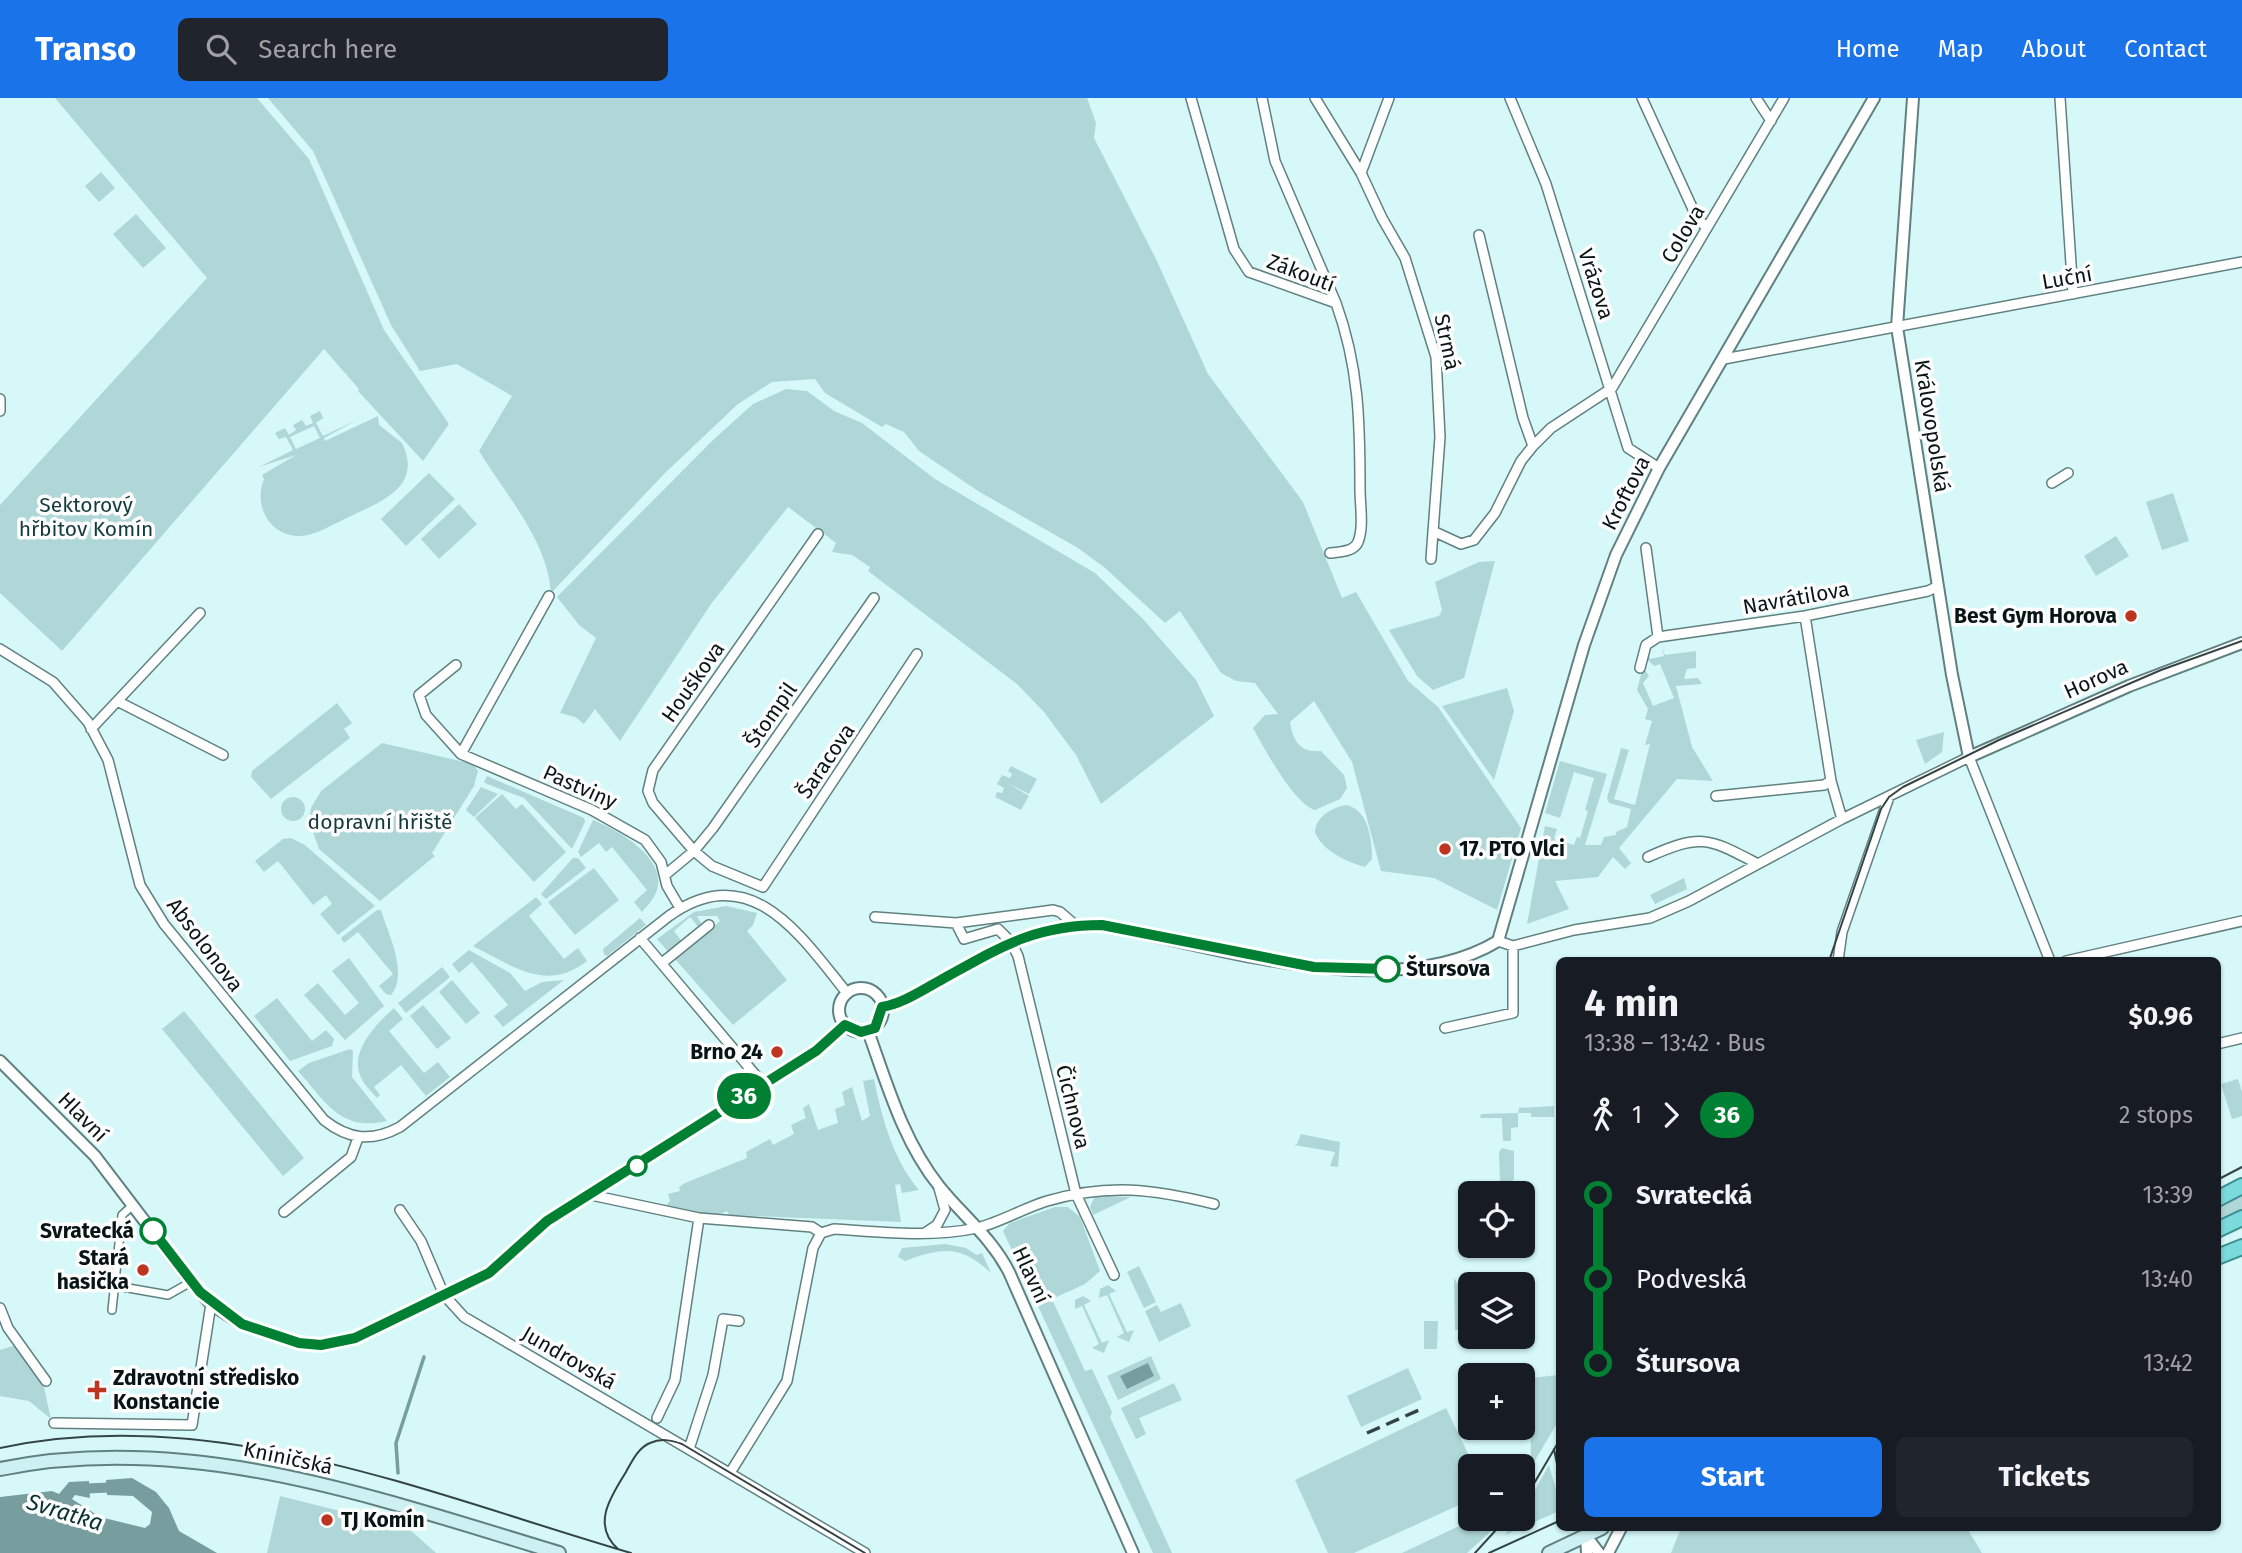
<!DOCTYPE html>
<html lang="en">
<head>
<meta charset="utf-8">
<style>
  :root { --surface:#171b24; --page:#20242c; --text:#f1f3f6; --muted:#9ea1a6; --accent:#1a73e8 }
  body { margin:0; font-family:"Fira Sans",sans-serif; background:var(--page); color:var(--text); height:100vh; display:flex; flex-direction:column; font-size:26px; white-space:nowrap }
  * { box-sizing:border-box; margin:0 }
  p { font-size:23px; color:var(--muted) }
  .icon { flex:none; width:38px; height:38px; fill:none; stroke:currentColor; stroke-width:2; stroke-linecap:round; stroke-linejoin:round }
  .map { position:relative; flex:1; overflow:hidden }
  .side { position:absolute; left:1556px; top:859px; width:665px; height:574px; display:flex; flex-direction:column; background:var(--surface); border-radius:10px; box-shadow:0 2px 5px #0004 }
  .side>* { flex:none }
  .badge { padding:0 14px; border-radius:23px; font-size:24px; line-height:46px }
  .tools { position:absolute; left:1458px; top:1083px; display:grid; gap:14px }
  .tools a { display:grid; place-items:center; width:77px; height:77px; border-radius:10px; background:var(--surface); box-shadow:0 2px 5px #0004; font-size:35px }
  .map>.badge { position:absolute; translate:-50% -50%; box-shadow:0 0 0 4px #fff }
  .legs { display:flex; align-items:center; gap:10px; height:77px; padding:0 28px; font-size:23px }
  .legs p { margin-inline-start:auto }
  .summary { display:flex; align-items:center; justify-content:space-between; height:119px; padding:0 28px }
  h1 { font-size:38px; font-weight:700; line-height:52px }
  .cta { display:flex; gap:14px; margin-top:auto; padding:14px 28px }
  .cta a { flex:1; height:80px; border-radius:10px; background:var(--accent); color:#fff; font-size:28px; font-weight:700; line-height:80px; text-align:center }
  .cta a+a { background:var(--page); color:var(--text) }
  ul { padding:0 28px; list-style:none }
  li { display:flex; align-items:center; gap:24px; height:84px; font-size:26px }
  li i { display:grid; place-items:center; width:10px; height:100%; margin:0 9px; background:currentColor }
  li i::after { content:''; width:18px; height:18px; margin:-9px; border:5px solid; border-radius:50%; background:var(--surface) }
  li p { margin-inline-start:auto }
  li:first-child i { background:linear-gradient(#0000 50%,currentColor 0) }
  li:last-child i { background:linear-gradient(currentColor 50%,#0000 0) }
  header { display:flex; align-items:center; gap:42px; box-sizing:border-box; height:98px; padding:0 35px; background:var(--accent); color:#fff }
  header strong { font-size:33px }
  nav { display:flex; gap:38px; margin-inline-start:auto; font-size:24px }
  .search { width:490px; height:63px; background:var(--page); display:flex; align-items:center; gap:18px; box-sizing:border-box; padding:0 24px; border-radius:10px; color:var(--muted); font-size:26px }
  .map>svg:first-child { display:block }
</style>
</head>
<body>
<header>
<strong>Transo</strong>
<div class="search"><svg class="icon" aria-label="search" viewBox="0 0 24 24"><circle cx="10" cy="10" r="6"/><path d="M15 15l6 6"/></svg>Search here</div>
<nav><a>Home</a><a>Map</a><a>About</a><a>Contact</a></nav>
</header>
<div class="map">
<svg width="2242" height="1455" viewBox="0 0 2242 1455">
  <rect width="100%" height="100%" fill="#d6f8f9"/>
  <!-- green -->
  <path fill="#afd7d8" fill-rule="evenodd" d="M55,0h202l52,61 75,171 65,94 -26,37 -65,-70 1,-2 -35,-40 -262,302 -62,-58v-88l207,-227z
    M268,0h819l9,25 -2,15 62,121 52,115 95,128 39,96 14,-6 52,89 30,26 83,121 -24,82 -63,-32 -53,-7 -29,-109 -38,-61 -24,21c3,19 10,31 31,29l23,24 3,13 -7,11 -25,11c-21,-6 -51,-62 -62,-82l12,-13 13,-1 -23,-31 -19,-2 -15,-8 -41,-62 -15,12 -60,-55 -27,-20 -100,-57 -59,-40 -15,-19 -18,-8 -4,3 -57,-34 -10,-14 -43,3 -34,22 -73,69 -114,120c-3,-52 -46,-99 -72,-142l33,-55 -55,-32 -37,7 -29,-46 -78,-174z
    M101,74l14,16 -16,14 -14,-16z
    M136,116l30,34 -23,20 -30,-34z
    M786,291l21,2 27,20 28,12 73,56 160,94 48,46 53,61 18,36 -113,88 -25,-49 -32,-43 -27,-28 -149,-113 2,-4 -18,-12 -20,-3 4,-9 -48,-36 -77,97 -91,137 -25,-32 -11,15 -9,-7 -15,-4 36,-75 -17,-13 -22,-28 157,-158 39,-35z
    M320,313l3,7 -7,5 7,13 34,-16 -33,18 1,3 53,-25 1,9 23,18c22,45 -23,59 -55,75 -14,6 -30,17 -46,18 -31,1 -48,-30 -37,-57l-2,-4 34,-20 -37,12 34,-17 -7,-13 -7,2 -4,-6 10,-5 4,7 7,-5 -3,-5 9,-5 4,6 7,-3 -3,-7zM314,328l6,12 -24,11 -6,-12z
    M429,375l26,26 -49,47 -25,-27z
    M2173,395l16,48 -27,9 -16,-48z
    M459,406l18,20 -38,35 -18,-20z
    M2116,438l13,20 -33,20 -12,-20z
    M1495,463l-31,117 -31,12 -16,-14 -28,-46 50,-14 3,-6 -7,-28 44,-20z
    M1662,550l3,7 31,-4v17l-9,1 -3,10 14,-1 4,6 -26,2 16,61 21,34 -36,-2 -58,69 12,15 -6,6 -12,-12 -15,20 -43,4 14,28 -42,15 18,-98 12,3 -3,10 20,6 3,-8 3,1 8,-27 -3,-1 9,-32 -20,-6 -14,46 -15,-5 15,-52 47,13 -22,71h16l3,-8 12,-2v-3l11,-5 4,-18 -22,-6 -2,-5 14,-50 8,2 -15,49 21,6 15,-61 -5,1 7,-24 -7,-2 3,-10 -11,-19 6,-23 6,9 -6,7 10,23 21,-8 -14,-34 -6,2 -8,-8 2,-7 2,8 14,-3z
    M1507,590l7,23 -20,69 -52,-74z
    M337,605l15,20 -8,6 6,9 -79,61 -20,-22 1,-6z
    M1944,634l-2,20 -17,12 -9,-24z
    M382,645l91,21 5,7 -4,15 -42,67 3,3 -55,45 -61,-52 -10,-28 2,-13 10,-17z
    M1011,668l26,13 -8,15 -22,-11 22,13 -8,14 -26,-13 2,-5 5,1 2,-5 -7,-4 5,-9 8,3 2,-4 -4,-3z
    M487,678l97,42 1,4 -13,27 -48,-51 -37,-14 -3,-2z
    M481,689l17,7 -24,23 -8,-7z
    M502,696l14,15 6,-5 44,48 -32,30 -59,-64z
    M281 711a12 12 0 1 1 24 0a12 12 0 1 1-24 0Z
    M1347,707c22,6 25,35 25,54l-7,8c-18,-5 -43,-16 -50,-35 1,-16 18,-25 32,-27z
    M593,722c25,10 79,40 62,75 -3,6 -9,12 -13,17l-8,-10 13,-12 -35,-43 -6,5 -7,-9 -18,14 -3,-5z
    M291,740l14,7 70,61 -37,29 -18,-21 12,-10 -6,-9 -13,10 -35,-44 -14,11 -9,-11 28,-22z
    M573,760h5l8,10 -40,31 -5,-5z
    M594,770l25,32 -44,35 -27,-33z
    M1684,780l3,11 -32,15 -5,-9z
    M536,799l6,7 -13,12 35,43 14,-11 9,13c-41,32 -74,5 -114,-15z
    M726,808l31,7 -4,12 -6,6 40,49 -54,45 -58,-66 45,-38 -3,-5h-20l4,7 -2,5 -9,-11 -16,14 9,12 -13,11 -13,-15 37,-27z
    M377,812h4c7,24 28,63 10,85l-5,-1 -7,-8 14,-12 -35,-42 -14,11 -3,-5z
    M640,820l6,7 -39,31 -3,-2 -1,-5z
    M469,852l41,23 15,18 17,-9 22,-2 -61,47 -9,-11 14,-11 -36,-43 -13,11 -7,-9z
    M349,860l35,48 -39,34 -41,-45 14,-12 27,32 14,-12 -27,-32z
    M442,869l8,10 -44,36 -8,-10z
    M452,882l28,33 -14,11 -27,-32z
    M277,900l35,43 14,-11 8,9 -2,7 -42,15 -36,-45z
    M423,907l28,33 -14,11 -27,-33z
    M394,910l9,11 -14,12 35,42 14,-11 12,15 -24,19 -25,-31 -27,22 6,8 -3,3c-6,-7 -14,-14 -17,-23 -10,-24 17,-52 34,-67z
    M184,913l120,147 -21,18 -121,-147z
    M350,951l3,2 -1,26 35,44c-47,11 -61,-19 -89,-50l11,-8z
    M874,981c7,36 19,81 45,111l-17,3 -2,-9 -5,1 6,37 -172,-7 -2,-4c-16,10 -43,-1 -61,-6l4,-4 -2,-7 12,-3 -1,-4 6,-4 62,-25 -1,-6 24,-13 3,6 21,-11 -3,-9 15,-7 -3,-10 6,-4 9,26 20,-7 -3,-14 10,-4 -3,-13 10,-5 10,34 8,-5 -7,-35z
    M2238,981l4,13v24l-10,3 -11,-35z
    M1554,1008v11h-23v-4h-13v14l-7,1v13h-8l-1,-23h-22l1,-4 37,-1 1,-5z
    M1301,1036l39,8 -2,25 -8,-1 5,-14 -41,-7 3,-1z
    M1502,1050l12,3v28l-3,4 -11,-2 -1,-29z
    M2242,1096v17l-25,11v-14z
    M1095,1098h4l32,1 -38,18 -3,-8z
    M1055,1109h13l12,10 20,54 -15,13 -33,15 33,72 7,-2 20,43 -2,5 62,136h-19l-150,-322 7,-8z
    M945,1146l21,4 11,7 5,-2 9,20c-30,-28 -48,-26 -86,-12l-7,-4 4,-9z
    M1139,1168l17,36 -12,6 -17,-36z
    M1454,1180l16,28v24h-15z
    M1108,1187l8,6 -7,3 18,38 7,-2 -5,12 -12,-5 7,-4 -17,-38 -8,3 1,-9z
    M1083,1198l8,5 -7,4 18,38 7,-3 -5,13 -12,-5 7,-4 -17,-38 -7,3v-9z
    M1181,1205l10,23 -32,16 -14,-31 12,-6 4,7z
    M1424,1223h14l-1,28h-13z
    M16,1247l27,38 8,36 -22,-18 -29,-5v-46z
    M1151,1258l10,23 -43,21 -11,-24z
    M1408,1270l14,31 -61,28 -14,-31z
    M1559,1277v45l-28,47 -1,-89z
    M1174,1285l8,17 -43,18 7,16 -10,5 -15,-31z
    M1446,1310l28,58h-4v34l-116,53h-26l-33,-73z
    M1549,1367c4,17 10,28 10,46l-54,24 12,-16h5l1,-8z
    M280,1398l128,32 28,25h-169z
    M1474,1421h24l-9,14 -22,20h-65z
    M1681,1430h286l15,25h-311z"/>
  <!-- water -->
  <path fill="#779d9e" d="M1148,1265l6,13 -27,13 -7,-13z
    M132,1380l24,14 13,16 10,23 38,22h-217v-56l52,-6 7,3 10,-12 20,-1 1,17 -15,-3 -3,4 28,18 45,11 5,-4 2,-12 -19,-16 -26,-1 -1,-15z"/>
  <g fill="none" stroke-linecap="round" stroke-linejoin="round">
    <!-- stream -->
    <path stroke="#779d9e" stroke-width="3.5" d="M398,1375l-2,-30 28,-86"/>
    <!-- canal -->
    <path stroke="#779d9e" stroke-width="10" d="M76,1391l44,-2"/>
    <!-- pedestrian casing -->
    <g stroke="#618080" stroke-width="10">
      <path id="pedestrian" d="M117,1188l51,9 23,-13
        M112,1212l10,-95 11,-10"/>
    </g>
    <!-- minor casing -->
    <g stroke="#618080" stroke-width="12">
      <path id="minor" d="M1191,0l43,151 15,23 87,31c23,64 24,118 24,186 0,16 4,38 -2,53 -4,10 -19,10 -28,11
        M1262,0l13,63 61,142
        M1315,0l46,75 21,45 23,40 31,99 4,80 -9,122
        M1510,0l36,86 82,264 31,20
        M1642,0l55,120 10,10
        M1756,0l15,23
        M2060,0l13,196
        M1361,75l28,-75
        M1479,137l44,183 10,28
        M1724,261l518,-97
        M0,301v12
        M2052,385l16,-10
        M1435,434l26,12 13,-4 21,-27 26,-52 12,-15 18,-18 61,-40 172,-290
        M818,436l-165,236 -5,21 5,12 41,48 18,15 51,21 154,-233
        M1805,518l26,165 11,38
        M1658,539l147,-21 123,-25 10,-5
        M0,551l53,33 35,40 20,38 32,125 24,39 160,196c25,20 48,22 76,7l269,-211c82,-58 131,19 178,77
        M456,567l-37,30 7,20 35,39 131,56 53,30 16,22 6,24 13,22
        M1640,570l6,-23 12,-8 -12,-89
        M119,604l104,53
        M91,631l109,-116
        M461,656l88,-158
        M1716,698l108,-11 7,-4
        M1648,759c54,-24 60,-19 110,7
        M665,777l29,-24 19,-23 161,-230
        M875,819l81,6 97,-13 7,2 15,13
        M956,825l8,16 34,-10 13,13 7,14 58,238 38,81
        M640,840l123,146
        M1498,843l15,5 61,-16 76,-12 39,-17 153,-82 127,-62 81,204
        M1838,863l4,-29 47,-135
        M2066,863l176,-40
        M662,865l47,-38
        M1445,930l68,-15v-67
        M2217,946l25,-6
        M591,1097l108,23 113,9 9,6
        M400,1112l21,31 23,54 20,22 401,236
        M284,1114l67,-55 7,-19
        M925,1135l12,-8 8,-15 -6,-22
        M0,1210l8,20 38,53
        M657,1320l18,-38 24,-162
        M54,1325l138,2 19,-121
        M689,1351l24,-74 10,-56 16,2
        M730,1375l57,-92 26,-133 8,-15 13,-4c47,3 96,9 143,-1 24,-6 47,-20 70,-27 61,-18 107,-12 167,3"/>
    </g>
    <!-- tertiary casing -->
    <g stroke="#618080" stroke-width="14">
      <path id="tertiary" d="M1913,0l-16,229 55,348 17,82 160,-71 113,-43
        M839 912a22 22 0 1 1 44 0a22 22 0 1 1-44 0Z
        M882,909c22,-4 40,-17 59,-27 59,-32 92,-55 161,-55 114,21 289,81 396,16l86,-296 32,-90 43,-87 215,-370
        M868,933c19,53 35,110 71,155 24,30 52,51 70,86l124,281
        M0,963l95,95 96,126 20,22 31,20 57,19 22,2 34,-7 134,-65 58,-52 269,-170 29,-26
        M1586,1438l13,17
        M1586,1438l1,17
        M1608,1455l13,-25"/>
    </g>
    <!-- secondary casing -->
    <g stroke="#618080" stroke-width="16">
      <path id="secondary" d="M0,1371c191,-39 379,30 559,84
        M1549,1455l53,-25"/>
    </g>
    <!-- trunk casing -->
    <g stroke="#3d8f90" stroke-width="18">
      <path id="trunk" d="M2217,1101l25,-13
        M2217,1132l25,-12
        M2217,1159l25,-10"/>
    </g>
    <!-- pedestrian -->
    <use href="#pedestrian" stroke="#fff" stroke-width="7"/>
    <!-- minor -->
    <use href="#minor" stroke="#fff" stroke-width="9"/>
    <!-- tertiary -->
    <use href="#tertiary" stroke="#fff" stroke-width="10"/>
    <!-- secondary -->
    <use href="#secondary" stroke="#cdf1f2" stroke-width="12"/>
    <!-- trunk -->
    <use href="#trunk" stroke="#7adadc" stroke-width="14"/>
    <!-- tram -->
    <path stroke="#344444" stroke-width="2" d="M1829,863l52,-152 8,-12 14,-10 96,-47 162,-70 81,-29
      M2217,1082l25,-13
      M0,1350c214,-46 429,46 631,105
      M1554,1351l5,25
      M1522,1406l37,-63
      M618,1451c-27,-24 -7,-53 8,-77 6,-11 12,-24 24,-29 11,-5 21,-3 32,1l183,109
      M1475,1455l31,-34
      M1489,1455l70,-32"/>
    <!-- rail -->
    <path stroke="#344444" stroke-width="3.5" stroke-dasharray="14 7" stroke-linecap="butt" d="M1367,1335l52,-23"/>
  </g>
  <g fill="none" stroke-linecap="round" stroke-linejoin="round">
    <!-- line-1 casing -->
    <g stroke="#fff" stroke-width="16">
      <path id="line-1" d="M153,1133l47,61 42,32 57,19 22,2 34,-7 134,-65 58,-52 269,-170 29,-26 16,7 14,-4 7,-21c22,-4 40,-17 59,-27 58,-32 92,-55 161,-55l212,42 73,2"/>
    </g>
    <!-- line-1 -->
    <use href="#line-1" stroke="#008033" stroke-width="10"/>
  </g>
  <!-- markers -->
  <g fill="#bf3321" stroke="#fdfdfd" stroke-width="2.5">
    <circle cx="2131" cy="518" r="7"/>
    <circle cx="1445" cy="751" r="7"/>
    <circle cx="777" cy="954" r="7"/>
    <circle cx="143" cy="1172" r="7"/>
    <path d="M93.5 1281.5h7v7h7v7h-7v7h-7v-7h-7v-7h7z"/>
    <circle cx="327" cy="1422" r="7"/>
  </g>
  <g fill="#fff" stroke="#008033" stroke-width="3.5">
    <circle cx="1387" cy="871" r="12"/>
    <circle cx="637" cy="1068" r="9"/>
    <circle cx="153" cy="1133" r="12"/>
  </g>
  <g text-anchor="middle" stroke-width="7" stroke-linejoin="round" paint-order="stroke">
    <!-- street labels -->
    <g font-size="21" fill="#091515" stroke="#fdfdfd">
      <text transform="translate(1683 136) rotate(-59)" y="7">Colova</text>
      <text transform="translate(1301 175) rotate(21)" y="7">Zákoutí</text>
      <text transform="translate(2067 180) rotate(-10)" y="7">Luční</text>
      <text transform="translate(1596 186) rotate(72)" y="7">Vrázova</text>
      <text transform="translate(1447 244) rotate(78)" y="7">Strmá</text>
      <text transform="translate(1932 328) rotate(81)" y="7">Královopolská</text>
      <text transform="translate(1626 395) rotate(-63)" y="7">Kroftova</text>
      <text transform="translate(1796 500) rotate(-10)" y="7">Navrátilova</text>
      <text transform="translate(2096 581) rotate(-24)" y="7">Horova</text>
      <text transform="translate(693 584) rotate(-55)" y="7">Houškova</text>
      <text transform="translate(771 617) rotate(-55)" y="7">Štompil</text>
      <text transform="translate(826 663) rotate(-56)" y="7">Šaracova</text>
      <text transform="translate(580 689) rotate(24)" y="7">Pastviny</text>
      <text transform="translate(205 847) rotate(53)" y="7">Absolonova</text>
      <text transform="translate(1073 1009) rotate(76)" y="7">Čichnova</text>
      <text transform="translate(83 1019) rotate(45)" y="7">Hlavní</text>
      <text transform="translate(1031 1177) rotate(65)" y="7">Hlavní</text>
      <text transform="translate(569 1260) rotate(30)" y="7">Jundrovská</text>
      <text transform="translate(288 1360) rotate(12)" y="7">Kníničská</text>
    </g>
    <!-- park labels -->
    <g font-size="21" fill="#143a3c" stroke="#fdfdfd">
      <text x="86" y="414">Sektorový<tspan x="86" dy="24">hřbitov Komín</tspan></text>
      <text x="380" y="731">dopravní hřiště</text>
    </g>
    <!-- poi labels -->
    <g font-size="21" font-weight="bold" fill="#091515" stroke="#fdfdfd" text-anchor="end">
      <text x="2117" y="525">Best Gym Horova</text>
      <text x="1459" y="758" text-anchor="start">17. PTO Vlci</text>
      <text x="763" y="961">Brno 24</text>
      <text x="129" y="1167">Stará<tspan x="129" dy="24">hasička</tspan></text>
      <text x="113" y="1287" text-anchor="start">Zdravotní středisko<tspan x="113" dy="24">Konstancie</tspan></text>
      <text x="341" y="1429" text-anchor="start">TJ Komín</text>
    </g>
    <!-- stop labels -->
    <g font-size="21" font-weight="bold" fill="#091515" stroke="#fdfdfd" text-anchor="start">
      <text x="1406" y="878">Štursova</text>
      <text x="134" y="1140" text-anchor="end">Svratecká</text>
    </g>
    <!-- water labels -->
    <g font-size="23" font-style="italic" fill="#083132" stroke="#fdfdfd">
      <text transform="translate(65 1414) rotate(17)" y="8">Svratka</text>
    </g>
  </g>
</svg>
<div class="tools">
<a><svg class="icon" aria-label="locate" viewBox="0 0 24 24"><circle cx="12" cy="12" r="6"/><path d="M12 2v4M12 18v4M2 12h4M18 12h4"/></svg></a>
<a><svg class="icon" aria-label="layers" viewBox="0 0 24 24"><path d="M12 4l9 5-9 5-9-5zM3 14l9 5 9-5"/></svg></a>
<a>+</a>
<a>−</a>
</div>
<b class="badge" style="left:744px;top:998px;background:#008033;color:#fff">36</b>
<section class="side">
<div class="summary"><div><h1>4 min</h1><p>13:38 – 13:42 · Bus</p></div><b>$0.96</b></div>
<div class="legs"><svg class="icon" aria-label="walk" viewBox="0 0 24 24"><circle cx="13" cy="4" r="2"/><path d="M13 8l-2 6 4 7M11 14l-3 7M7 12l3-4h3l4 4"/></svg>1<svg class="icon" aria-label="forward" viewBox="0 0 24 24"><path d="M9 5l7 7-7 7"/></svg><b class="badge" style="background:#008033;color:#fff">36</b><p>2 stops</p></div>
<ul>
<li><i style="color:#008033"></i><b>Svratecká</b><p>13:39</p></li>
<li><i style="color:#008033"></i><span>Podveská</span><p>13:40</p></li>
<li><i style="color:#008033"></i><b>Štursova</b><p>13:42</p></li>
</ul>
<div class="cta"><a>Start</a><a>Tickets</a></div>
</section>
</div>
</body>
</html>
